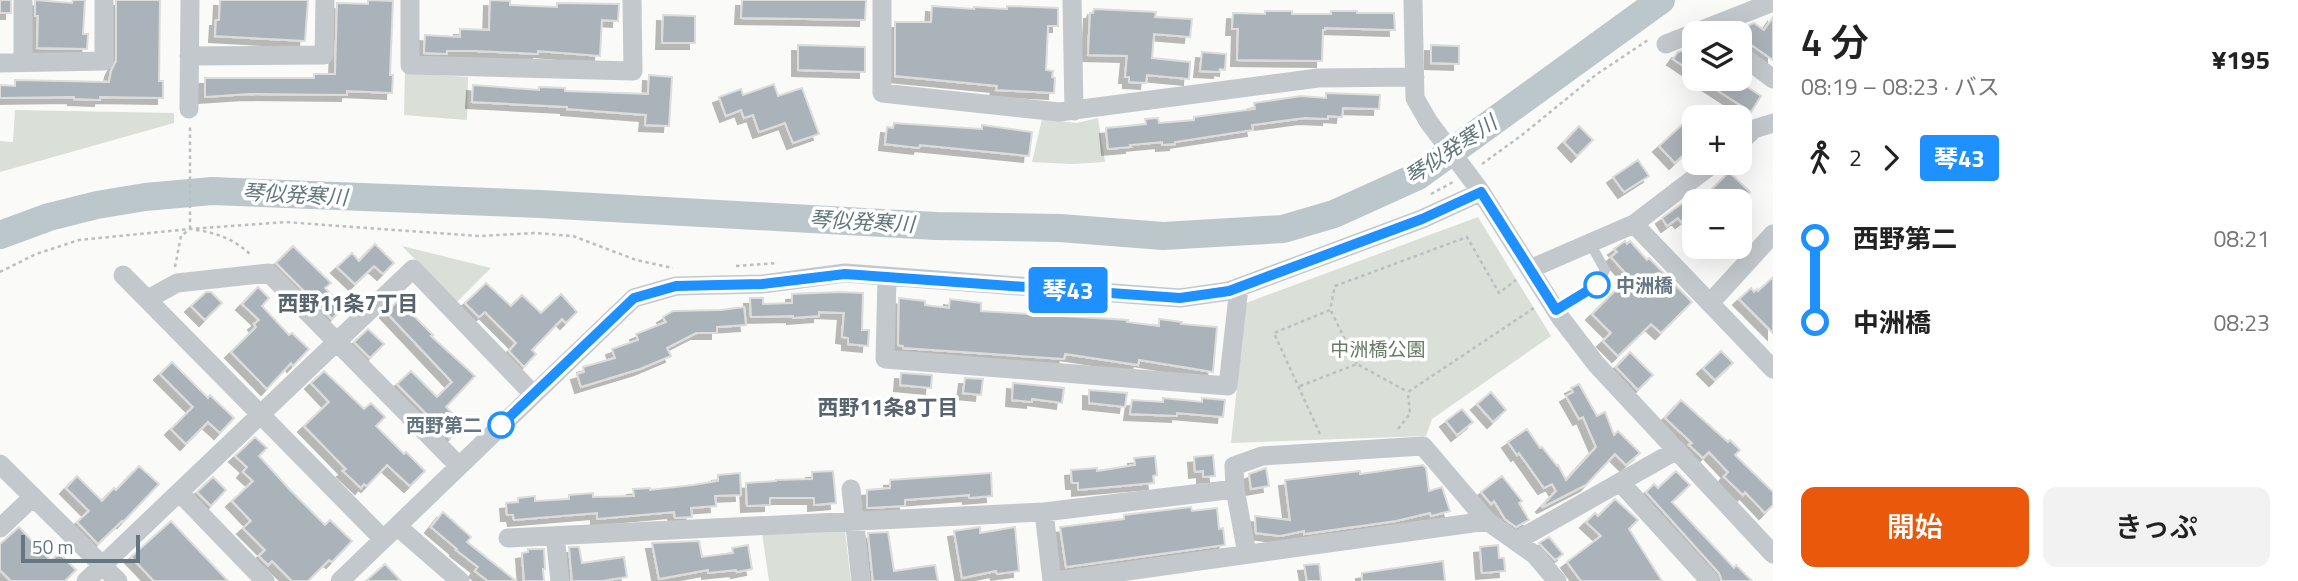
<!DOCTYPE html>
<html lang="ja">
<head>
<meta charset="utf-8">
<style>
  :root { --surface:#fff; --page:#f2f2f2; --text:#222; --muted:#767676; --accent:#ea580c }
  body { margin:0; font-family:"Titillium Web","Noto Sans JP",sans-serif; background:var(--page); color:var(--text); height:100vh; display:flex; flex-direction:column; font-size:26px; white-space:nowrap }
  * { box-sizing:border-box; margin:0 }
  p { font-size:23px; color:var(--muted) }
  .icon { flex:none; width:38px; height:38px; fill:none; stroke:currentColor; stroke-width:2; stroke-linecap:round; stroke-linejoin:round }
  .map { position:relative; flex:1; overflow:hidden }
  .drawer { display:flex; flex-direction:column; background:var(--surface); width:525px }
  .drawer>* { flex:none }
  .badge { padding:0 14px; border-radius:5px; font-size:24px; line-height:46px }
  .controls { position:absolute; left:1682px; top:21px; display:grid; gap:14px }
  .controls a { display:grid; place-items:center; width:70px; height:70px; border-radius:14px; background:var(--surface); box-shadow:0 7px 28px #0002; font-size:35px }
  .scale { position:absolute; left:21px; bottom:18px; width:119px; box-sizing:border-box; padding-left:7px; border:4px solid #657683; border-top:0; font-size:19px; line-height:24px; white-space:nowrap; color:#657683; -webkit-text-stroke:5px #fff; paint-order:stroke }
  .map>.badge { position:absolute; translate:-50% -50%; box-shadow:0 0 0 4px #fff }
  .legs { display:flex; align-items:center; gap:10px; height:77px; padding:0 28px; font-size:23px }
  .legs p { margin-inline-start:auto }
  .headline { display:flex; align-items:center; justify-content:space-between; height:119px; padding:0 28px }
  h1 { font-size:38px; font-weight:600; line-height:52px }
  .button { display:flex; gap:14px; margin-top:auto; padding:14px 28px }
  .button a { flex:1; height:80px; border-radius:14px; background:var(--accent); color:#fff; font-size:28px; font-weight:600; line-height:80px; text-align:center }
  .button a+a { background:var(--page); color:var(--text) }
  ul { padding:0 28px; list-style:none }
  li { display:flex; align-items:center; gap:24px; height:84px; font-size:26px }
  li i { display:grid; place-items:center; width:10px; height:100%; margin:0 9px; background:currentColor }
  li i::after { content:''; width:18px; height:18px; margin:-9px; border:5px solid; border-radius:50%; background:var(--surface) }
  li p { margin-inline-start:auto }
  li:first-child i { background:linear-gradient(#0000 50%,currentColor 0) }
  li:last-child i { background:linear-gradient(currentColor 50%,#0000 0) }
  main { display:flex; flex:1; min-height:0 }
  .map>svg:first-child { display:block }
</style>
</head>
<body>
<main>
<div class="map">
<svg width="1773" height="581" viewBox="0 0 1773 581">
  <defs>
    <filter id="shadow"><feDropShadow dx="-6" dy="6" stdDeviation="0" flood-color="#0004"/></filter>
  </defs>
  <rect width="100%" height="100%" fill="#fafaf8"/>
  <!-- green -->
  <path fill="#dadfd7" d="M405,73l63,4 -1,43 -63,-5z
    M15,110l159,3v10l-174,49v-31l13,1z
    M1098,118l7,44 -33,2 -40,-2 10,-43 35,4z
    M1478,217l73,119 -119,83 -6,17 -195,7 15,-140z
    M402,246l89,22 -34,34z
    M845,531l6,50h-82l-7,-48z"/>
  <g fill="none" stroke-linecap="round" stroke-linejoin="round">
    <!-- river -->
    <path stroke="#bbc7cb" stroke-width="28" d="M0,235l49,-18 48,-12 48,-8 67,-6 328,13 396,22 124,2 103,8 120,-7 51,-15 84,-38 243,-176"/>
  </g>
  <!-- building -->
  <path fill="#aab3b9" stroke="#dcdcda" stroke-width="2" filter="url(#shadow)" d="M0,0h11v13h-11z
    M35,0l37,3 1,-3h12l-2,34h5l-1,15 -50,-1 1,-32h-3z
    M116,0h44l-1,81h4v17l-63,-1v3l-26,-1v-2l-74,1v-13l15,1v-6l94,2 2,-11 5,-10z
    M220,0h88l-3,41 -90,-5 1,-16h3z
    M368,0l25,1 -3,74h3l-1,18 -45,-2v4l-98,-1 -44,3v-19h109v-4h21l2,-71 31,1z
    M490,0l20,1v4l47,2v-4l62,1 -1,17 -16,-1 -2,36 -62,-5v3l-62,-3h-29v3l-23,-1 1,-18 35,2v-8l29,1z
    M742,0h124l-1,20 -124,-2z
    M932,6l42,3v-2l33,2v-3l51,2v18h-10l-2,44 7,1 -1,6 3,1 -1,15 -58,-3 1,-4 -102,-10v-54h36z
    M1094,9l62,3 -1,5 37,2 -2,18 -36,-3 -2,24 38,4 -1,17 -42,-4 -1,8 -17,-1v-5h-4l2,-21 -39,-1 2,-42h3z
    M1265,11h27v3h39v-3h26v2h37l1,17 -70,-2v2h-2l-1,31 -85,-1 1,-31h-6l1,-16 32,1z
    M663,15l32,1v27h-33z
    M1773,17v43l-33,-23 9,-12 5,-2 10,7z
    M798,45l67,2v25l-67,-2z
    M1431,45l28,1v18l-28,-1z
    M1685,50l9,6v17l-21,-14 5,-7z
    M1202,52l24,2 -1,16 -5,-1 -1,3 -19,-1z
    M649,75l23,2 -3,49 -24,-1 1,-10 -79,-6v-2l-95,-5 1,-17 66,5v-3l26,1v3l83,3z
    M1700,79h35l26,17 -10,16z
    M774,84l4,12 24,-8 17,46 -26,9 -8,-20 -26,9 -6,-17 -9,3 -3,-8 -15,6 -7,-19 22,-8 2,6z
    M1326,93l54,2 -1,14 -36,-1 -1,9 -14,-1v3l-23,-1 -53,7 1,5 -78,12v2l-13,1v-3l-32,3 1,2 -23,2 -2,-21 40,-4 -1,-5 13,-1 1,5 35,-3v-3l61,-8 -1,-6 47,-7 25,2z
    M1694,120v25l-19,18 -16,-17 26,-24 3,4z
    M894,123l88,6v-4l50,7 -3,24 -109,-11 -1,3 -34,-4 2,-17 6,1z
    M1579,126l14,14 -16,16 -13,-14z
    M1638,160l11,16 -25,16 -11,-15z
    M1729,172l21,20 -10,9h-40z
    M1684,202l8,12 -11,8 -3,-4 -11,8 -5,-8z
    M1625,241l2,3 3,-3 17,19 2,-2 43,44 -31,31 -10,-9 -33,32 -15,-15 8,-8 -19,-19 37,-37 -18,-20 6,-5 -3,-3z
    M375,244l19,19 -11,11 -9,-8 -19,18 -18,-17 15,-14 7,8z
    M293,246l38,37 -6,5 19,19 -12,12 -56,-56z
    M1773,277v56l-34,-34 12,-11 3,4 3,-3 1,2z
    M486,283l25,23 11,-11 19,18 20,-19 16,18 -11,11 -4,-4 -30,31 4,4 -12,13 -15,-16 7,-8 -31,-31 -6,5 -14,-14z
    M258,287l11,11 -7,8 27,29 3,-2 17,16 -16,17 -2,-3 -24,26 -36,-37 25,-25 -2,-3 5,-4 -17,-16z
    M206,292h5l11,11 -17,17 -14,-14z
    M838,292l25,1 -1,37h7l-1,16 -20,-2v-6l-6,-1 2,-24 -25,-1v4l-26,2v-2l-42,1 -1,-19h13v6l29,-1v-9z
    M401,298l12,13 -2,2 22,22 -2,1 44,40 -29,31 18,18 -14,13 -53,-54 14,-13 26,26 15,-15 -66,-70z
    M899,298l26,3v4l24,3 1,-9 31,4v8l147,9 -1,2 32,4v-7l23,3 -1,2 36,3 -4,45 -74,-12 -1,5 -73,-11 -1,5 -161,-11v-2l-5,-1z
    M744,307l2,18 -29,2v6h-21l-29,15 4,8 -31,13 -59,18 -4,-13 7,-2 -1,-5 32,-9 -3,-9 26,-9 -2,-6 30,-12 -3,-5 10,-6 48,-1z
    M368,329l16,15 -14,14 -16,-16z
    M1721,351l12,12 -18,17 -12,-12z
    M1630,352l23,23 -15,15 -22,-23z
    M172,362l36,36 2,-3 24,23 -14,15 -12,-11 -22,22 -15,-15 22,-22 -33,-33z
    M324,371l40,38 7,-6 14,14 -9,9 28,28 2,-2 19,19 -15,15 -23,-21 -20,21 -3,-2 -3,4 -18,-17 3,-2 -42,-43 25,-24 -18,-19z
    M901,373l31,2 -1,13 -31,-3z
    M965,378l18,1 -2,16 -18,-2z
    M1013,383l51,5 -2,15 -30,-4v3l-20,-2z
    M1579,384l18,32 8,-4 9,23 4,-4 22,22 -14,12 -11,-11 -29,31 -43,22 -1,-1 14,-15 -4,-7 -8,4 -25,-35 -2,2 -9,-13 19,-13 13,19 2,-1 15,19 1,-1 8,15 30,-33 -13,-30 -4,2 -13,-23 7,-4 -2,-4z
    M1089,390l38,3 -2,14 -36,-4z
    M1491,392l15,18 -13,12 -16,-18z
    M1163,398l39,4v-4l23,2 -2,17 -46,-4v3l-47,-2 2,-14 31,2z
    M1681,400l47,42 2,-2 10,10 -5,5 38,37v13l-8,8 -20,-21 -2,3 -19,-18 4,-5 -19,-20 -6,6 -14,-13 3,-2 -27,-25z
    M1462,409l11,13 -16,13 -11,-14z
    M255,437l12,11 -8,8 31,34 35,35 5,-5 22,21 -20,21 -3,-2 -21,21h-16l-20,-20 -4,4 -9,-9 6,-6 -22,-22 8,-7 -19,-20 21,-20 -10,-9 4,-5 -12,-11z
    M1213,455l2,21 -12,1v-6l-8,1 -1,-15z
    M1155,456l2,19 -4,1 1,7 -76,7v-7h-6l-1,-13 26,-2v3l38,-6 -1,-7z
    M1423,465l3,3 3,23 13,-4 8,24 -19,5 -1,-3 -34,8 -92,13v-3l-24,5 -24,-3 -1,-17 35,4 -5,-40 75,-9v3z
    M139,466l20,18 -36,38 -1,-1 -24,23 -21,-22 12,-11 -23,-23 11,-12 25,25 12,-13 2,2z
    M1266,468l3,18 -18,3 -2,-15z
    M833,471l3,32 -22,2v-7h-44v7l-23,1 -1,-23 30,-2v-1l36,-1v-7z
    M1676,471l14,14 -18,17 62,66 2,-3 16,16h-30l-3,-8 -73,-81 8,-8 4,4z
    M740,473l1,22 -26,1 1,10 -25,2 1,9 -17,1 -1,-6 -77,7v-6l-83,7 -1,-5h-6l-1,-12 12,-1v-4l17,-2v5l34,-2v-4l24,-2v4l41,-1 -1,-7 17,-1v2l43,-5 25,-4v-6z
    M991,473l1,23 -23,2v-3l-64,5v6l-38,2v-18l23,-2v-8z
    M1502,476l20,25 -3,2 10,17 -13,7 -11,-8 -11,-18 -3,3 -10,-12z
    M213,477l13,13 -15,16 -14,-14z
    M1615,499l23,21 -9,9 33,52h-81l-14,-19 34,-26 -15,-14 9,-9 3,3z
    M1191,507l1,4 25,-3 2,21 4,-1 2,17 -159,22 -6,-40 64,-8v-4z
    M443,512l28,25 -4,5 49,39h-28l-13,-10 3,-4 -22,-17 1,-1 -26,-22z
    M171,521l16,17 41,43h-74l-23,-24z
    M19,527l32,34 8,-8 17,17 -11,11h-54l-11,-11v-26z
    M980,527v6l35,-6 4,44 -22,3 -1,-3 -34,7 -8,-47z
    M888,532l6,39 41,-6 3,16h-65l-5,-48z
    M1549,537l14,17 -8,6 -16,-17z
    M699,541l3,16 31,-4 -1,-5 16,-3 4,24 -15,3 -1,-2 -28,3v-3l-49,9 -7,-36z
    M1498,545l1,13h5l1,13 -23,2 -2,-26z
    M569,547h10l3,16 42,-6 3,20 -25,4h-30z
    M528,549h16l1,20h-2l1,12h-20l-2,-28 6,-1z
    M1443,561l2,20h-83v-8z
    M385,564l16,17h-35z
    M1319,564l2,17h-14l-3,-16z"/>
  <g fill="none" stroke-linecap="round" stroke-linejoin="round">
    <!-- path -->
    <path stroke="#bbbfc2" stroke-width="2.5" stroke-dasharray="3.5 3.5" stroke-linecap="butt" d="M1482,164l40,-29 75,-61 51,-34
      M1431,194l22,-12
      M190,229v-102
      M196,230c22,3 40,10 56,26
      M736,266l42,-3
      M175,267l6,-31 9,-7
      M0,272l36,-18 43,-14 111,-11 95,-7 195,14 55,-3 38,3 63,24 37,8
      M1331,311l26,53
      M1300,386l57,-22 51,28
      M1398,429l12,-15 -2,-22 126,-84
      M1320,434l-46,-101 56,-23 5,-24 132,-49 32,56 17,-13"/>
    <!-- lane -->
    <path stroke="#c3c8cc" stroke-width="10" d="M1556,310l41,-25 8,-15 -15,-27"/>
    <!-- street -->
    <path stroke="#c3c8cc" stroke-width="19" d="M410,0v65l223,6 -1,-71
      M882,0v93l177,19 259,-34 97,-1
      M1072,0l2,111
      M1413,0l2,98 13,23 53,71 79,125 36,47 177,190
      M1666,44l107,-42
      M1740,54l33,25
      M189,56l135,-1 1,-55
      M23,62v-62
      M0,63l104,-2v-61
      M189,109l1,-109
      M1740,142l14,-13 19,-6
      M1634,224l139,145
      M1530,269l104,-45 80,-61
      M123,275l260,264
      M887,277l-2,82 343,27 11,-99
      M148,299l29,-16 92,-10 190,193
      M1710,303l63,-69
      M0,464l118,117
      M1620,482l90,99
      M851,489l10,92
      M179,492l86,89
      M1044,512l8,69
      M397,526l63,55
      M0,528l33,-31
      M555,536l5,45
      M508,538l536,-26 191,-23
      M1516,541l161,-91
      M1247,554l-12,-65 -1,-23 28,-10 161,-10 64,75 48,34 22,26
      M86,581l327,-312 120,125
      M340,581l294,-283 42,-12 86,-2 83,-11 335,25 49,-7 193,-72 59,-27
      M1056,581l431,-60"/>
  </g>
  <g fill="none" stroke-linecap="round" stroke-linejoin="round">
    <!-- line-1 casing -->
    <g stroke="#fff" stroke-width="16">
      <path id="line-1" d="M501,425l133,-127 42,-12 86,-2 83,-10 335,24 49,-7 193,-72 59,-27 75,118 41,-25"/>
    </g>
    <!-- line-1 -->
    <use href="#line-1" stroke="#1e90ff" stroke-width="10"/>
  </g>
  <!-- markers -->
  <g fill="#fff" stroke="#1e90ff" stroke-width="3.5">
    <circle cx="1597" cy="285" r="12"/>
    <circle cx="501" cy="425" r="12"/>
  </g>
  <g text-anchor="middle" stroke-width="7" stroke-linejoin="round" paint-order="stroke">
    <!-- stop labels -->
    <g font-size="19" font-weight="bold" fill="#657683" stroke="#fff" text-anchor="start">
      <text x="1616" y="292">中洲橋</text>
      <text x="482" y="432" text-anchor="end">西野第二</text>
    </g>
    <!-- park labels -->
    <g font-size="19" fill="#687a64" stroke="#fff">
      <text x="1378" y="356">中洲橋公園</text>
    </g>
    <!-- water labels -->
    <g font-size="21" font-style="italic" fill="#60757c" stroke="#fff">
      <text transform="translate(1451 150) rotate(-34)" y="7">琴似発寒川</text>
      <text transform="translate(295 195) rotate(3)" y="7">琴似発寒川</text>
      <text transform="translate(862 222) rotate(3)" y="7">琴似発寒川</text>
    </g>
    <!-- neighbourhood labels -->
    <g font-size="21" font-weight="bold" fill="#57646e" stroke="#fff">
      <text x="348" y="311">西野11条7丁目</text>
      <text x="888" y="415">西野11条8丁目</text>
    </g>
  </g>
</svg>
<div class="controls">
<a><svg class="icon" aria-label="layers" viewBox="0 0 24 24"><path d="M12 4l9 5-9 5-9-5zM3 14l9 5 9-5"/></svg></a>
<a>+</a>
<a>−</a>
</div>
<div class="scale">50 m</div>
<b class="badge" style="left:1068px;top:290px;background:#1e90ff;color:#fff">琴43</b>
</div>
<section class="drawer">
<div class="headline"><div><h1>4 分</h1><p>08:19 – 08:23 · バス</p></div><b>¥195</b></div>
<div class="legs"><svg class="icon" aria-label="walk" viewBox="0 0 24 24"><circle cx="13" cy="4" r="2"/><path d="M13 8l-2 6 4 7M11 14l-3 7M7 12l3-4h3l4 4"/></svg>2<svg class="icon" aria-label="forward" viewBox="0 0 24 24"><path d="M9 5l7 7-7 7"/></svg><b class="badge" style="background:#1e90ff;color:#fff">琴43</b></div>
<ul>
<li><i style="color:#1e90ff"></i><b>西野第二</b><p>08:21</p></li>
<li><i style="color:#1e90ff"></i><b>中洲橋</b><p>08:23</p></li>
</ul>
<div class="button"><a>開始</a><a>きっぷ</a></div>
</section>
</main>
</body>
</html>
